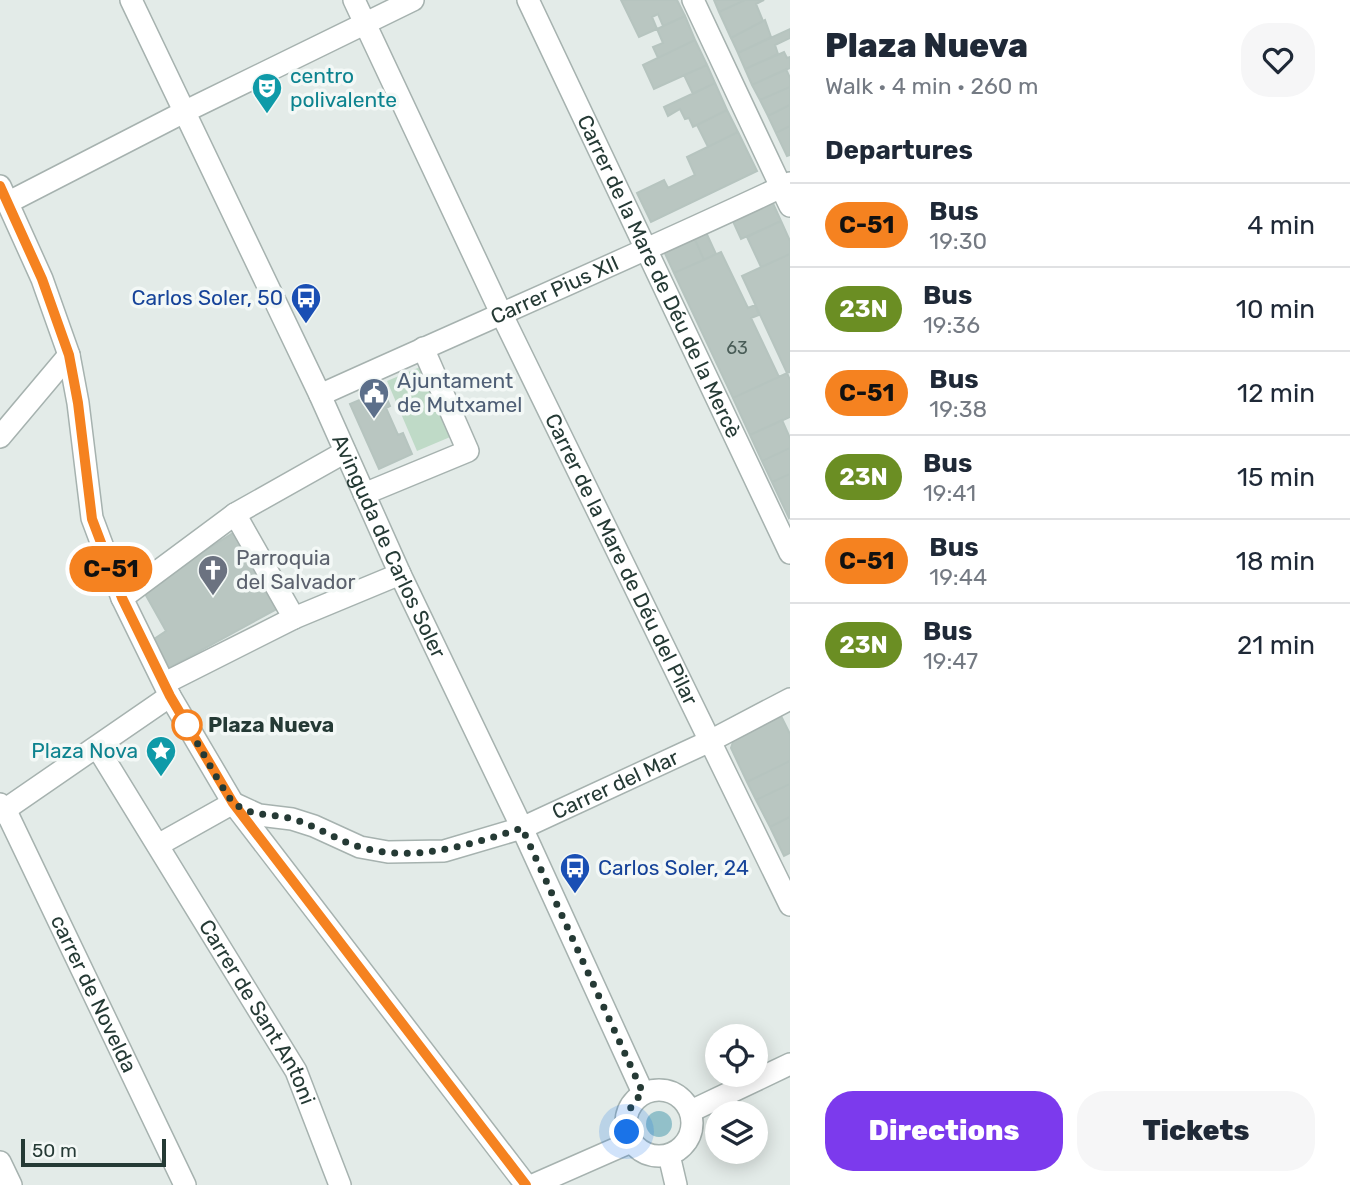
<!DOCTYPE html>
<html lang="en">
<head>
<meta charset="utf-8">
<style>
  :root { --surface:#fff; --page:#f6f6f7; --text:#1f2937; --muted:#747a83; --line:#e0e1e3; --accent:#7c3aed }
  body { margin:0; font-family:Rubik,sans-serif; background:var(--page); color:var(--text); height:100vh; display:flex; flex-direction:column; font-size:26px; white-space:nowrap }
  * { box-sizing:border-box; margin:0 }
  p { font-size:23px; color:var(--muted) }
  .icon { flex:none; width:38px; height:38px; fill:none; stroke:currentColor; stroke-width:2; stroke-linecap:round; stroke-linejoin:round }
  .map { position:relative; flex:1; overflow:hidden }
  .details { display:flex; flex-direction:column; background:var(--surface); width:560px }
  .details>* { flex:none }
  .badge { padding:0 14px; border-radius:23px; font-size:24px; line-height:46px }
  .tools { position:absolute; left:705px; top:1024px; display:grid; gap:14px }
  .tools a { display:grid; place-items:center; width:63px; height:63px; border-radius:50%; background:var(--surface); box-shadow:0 4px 18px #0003; font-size:35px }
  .scale { position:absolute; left:21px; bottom:18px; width:145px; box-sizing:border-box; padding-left:7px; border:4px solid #253a35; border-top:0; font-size:19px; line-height:24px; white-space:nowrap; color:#253a35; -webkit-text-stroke:5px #f3f8f6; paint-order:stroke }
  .you { position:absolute; width:35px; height:35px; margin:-18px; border:5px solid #fff; border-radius:50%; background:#1a73e8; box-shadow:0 0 0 10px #1a73e833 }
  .map>.badge { position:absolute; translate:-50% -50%; box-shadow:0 0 0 4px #fff }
  h2 { padding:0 35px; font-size:26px; line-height:63px }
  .round { display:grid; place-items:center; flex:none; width:74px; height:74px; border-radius:28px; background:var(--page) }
  .head { display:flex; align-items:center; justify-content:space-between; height:119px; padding:0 35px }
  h1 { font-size:33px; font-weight:800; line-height:52px }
  .action { display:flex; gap:14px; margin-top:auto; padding:14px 35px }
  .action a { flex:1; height:80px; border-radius:28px; background:var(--accent); color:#fff; font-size:28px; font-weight:800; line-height:80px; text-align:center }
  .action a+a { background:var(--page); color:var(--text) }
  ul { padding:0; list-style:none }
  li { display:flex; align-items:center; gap:21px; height:84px; padding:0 35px; border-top:2px solid var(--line) }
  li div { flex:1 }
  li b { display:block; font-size:26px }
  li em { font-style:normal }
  li .badge { min-width:77px; font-weight:700; text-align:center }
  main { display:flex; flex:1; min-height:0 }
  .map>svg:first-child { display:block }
</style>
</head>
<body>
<main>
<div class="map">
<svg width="790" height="1185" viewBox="0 0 790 1185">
  <rect width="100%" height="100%" fill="#e3ebe8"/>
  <!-- green -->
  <path fill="#bfdac7" d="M432,362l30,70 -45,19 -30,-70z"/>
  <!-- water -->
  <path fill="#92c0c9" d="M646 1124a13 13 0 1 1 26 0a13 13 0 1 1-26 0Z"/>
  <!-- building -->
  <path fill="#b9c6c1" stroke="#b6c4bf" stroke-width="2" d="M621,0h56l8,16 -22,10 -5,-12 -6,3 5,12 -18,8z
    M714,0h31l-26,12z
    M745,0h19l-8,4 7,17 -32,17 -12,-26z
    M685,16l10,24 -37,18 -5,-11 10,-4 -6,-14z
    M765,20l6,17 -33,16 -7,-15z
    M790,29v9l-15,7 3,9 -33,15 -7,-16z
    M695,40l12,25 -53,24 -11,-24z
    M784,52l3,6 3,-1v11l-38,17 -7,-16z
    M707,65l8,18 -22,11 -9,-19z
    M786,69l4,9v9l-30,13 -8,-15z
    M715,83l12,27 -34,17 -4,-9 -4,1 -5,-10 -12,7 -4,-9z
    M790,87v18l-22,11 -8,-16z
    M790,105v21l-14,7 -8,-17z
    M727,110l11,22 -30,15 -11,-22z
    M790,126v29l-3,1 -11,-23z
    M738,132l19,39 -106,51 -14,-29 27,-13 4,8 27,-13 -8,-18z
    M771,199l10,22 -40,18 -10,-22z
    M781,221l9,20v13l-29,13 -14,-30z
    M704,228l12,26 -12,6 -12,-27z
    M692,233l12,27 -30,13 -12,-26z
    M721,252l27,56 7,-3 4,10 -8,3 28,59 -46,21 -59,-125z
    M790,254v118l-3,1 -45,-97z
    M787,373l3,7v37l-40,18 -17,-37z
    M383,390l7,16 -4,2 12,27 5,-2 9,21 -33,15 -29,-65z
    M782,420l8,18v10l-28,13 -12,-26z
    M790,448v26l-18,8 -10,-21z
    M790,474v43l-1,1 -17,-36z
    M241,528l43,77 -115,63 -15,-29 12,-8 -23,-41z
    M781,716l9,18v27l-43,21 -16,-34 3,-9z
    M790,761v23l-34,16 -9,-18z
    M790,784v33l-20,10 -14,-27z
    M790,817v36l-6,3 -14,-29z"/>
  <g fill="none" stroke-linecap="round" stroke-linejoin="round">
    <!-- minor casing -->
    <g stroke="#a6b2af" stroke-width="24">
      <g id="minor">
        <path id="s1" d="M131,0l189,395 80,179 122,254 121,265"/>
        <path id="s2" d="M354,0l147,313 289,592"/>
        <path id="s3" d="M528,0l262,553"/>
        <path d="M693,0l97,206"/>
        <path d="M0,186l42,93 27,76 9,48 14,115 30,80 48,98 63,107 293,382"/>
        <path d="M9,202l175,-90 229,-112"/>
        <path id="s4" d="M320,395c157,-71 315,-139 470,-212"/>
        <path d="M0,437l69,-82"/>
        <path d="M364,494l104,-43 -45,-103"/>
        <path d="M235,514l59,104"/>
        <path d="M122,598l113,-84 110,-62"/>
        <path d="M165,683l129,-65 106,-44"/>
        <path id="s5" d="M97,747l199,324 44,114"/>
        <path id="s6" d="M0,804l5,5 180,376"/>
        <path id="s7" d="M235,804l24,11 33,4 22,7 46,21 28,5 56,-1 78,-23 188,-87 80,-42"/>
        <path d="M0,813l170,-117"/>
        <path d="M158,845l75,-42"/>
        <circle cx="659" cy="1123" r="33"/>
        <path d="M691,1111l99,-47"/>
        <path d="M669,1155l7,30"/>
        <path d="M0,1162l11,23"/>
        <path d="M533,1185l98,-43"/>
      </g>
    </g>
    <!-- minor -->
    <use href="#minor" stroke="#fff" stroke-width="21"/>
  </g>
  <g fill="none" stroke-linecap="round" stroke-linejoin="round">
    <!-- line casing -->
    <g stroke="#fff" stroke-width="16">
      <path id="line" d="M0,186l42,93 27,76 9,48 14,116 30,79 48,98 63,107 293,382"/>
    </g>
    <!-- line -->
    <use href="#line" stroke="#f58220" stroke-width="10"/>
    <!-- walk -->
    <path stroke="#253a35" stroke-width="7" stroke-dasharray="0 12.6" d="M187,725l-4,-7c9,14 43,80 52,86 19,14 41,9 61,16 22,7 42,21 64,27 55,16 109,-2 162,-19l121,265c-13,11 -17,21 -16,39"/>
  </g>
  <!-- icons -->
  <defs>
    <g id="theatre-pin" transform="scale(1.575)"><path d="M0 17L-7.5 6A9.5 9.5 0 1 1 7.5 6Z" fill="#0f9aa8" stroke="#f3f8f6"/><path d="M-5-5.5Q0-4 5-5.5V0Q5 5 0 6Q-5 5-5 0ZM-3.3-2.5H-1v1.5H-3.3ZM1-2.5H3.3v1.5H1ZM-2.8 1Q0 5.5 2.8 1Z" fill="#fff"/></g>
    <g id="bus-pin" transform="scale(1.575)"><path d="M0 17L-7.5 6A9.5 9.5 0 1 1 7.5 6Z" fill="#1a4fb4" stroke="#f3f8f6"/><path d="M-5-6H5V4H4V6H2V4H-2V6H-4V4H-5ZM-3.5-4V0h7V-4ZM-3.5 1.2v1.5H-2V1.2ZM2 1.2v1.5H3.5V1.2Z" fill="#fff"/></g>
    <g id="civic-pin" transform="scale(1.575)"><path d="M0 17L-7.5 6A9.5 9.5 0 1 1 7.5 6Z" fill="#5c6f8a" stroke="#f3f8f6"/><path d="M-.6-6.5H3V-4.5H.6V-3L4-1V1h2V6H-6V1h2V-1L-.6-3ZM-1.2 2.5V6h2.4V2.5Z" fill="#fff"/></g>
    <g id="church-pin" transform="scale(1.575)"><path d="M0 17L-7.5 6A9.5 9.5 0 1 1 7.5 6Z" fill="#6b7280" stroke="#f3f8f6"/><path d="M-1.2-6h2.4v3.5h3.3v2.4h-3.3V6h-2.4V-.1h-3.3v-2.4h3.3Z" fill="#fff"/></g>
    <g id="sight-pin" transform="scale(1.575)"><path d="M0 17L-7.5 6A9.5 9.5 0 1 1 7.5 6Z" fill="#0f9aa8" stroke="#f3f8f6"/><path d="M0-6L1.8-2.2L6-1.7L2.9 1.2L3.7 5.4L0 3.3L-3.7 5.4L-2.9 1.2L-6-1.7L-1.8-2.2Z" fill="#fff"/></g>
  </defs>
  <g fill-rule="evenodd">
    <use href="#theatre-pin" x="267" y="88"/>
    <use href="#bus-pin" x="306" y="298"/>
    <use href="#civic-pin" x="374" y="393"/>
    <use href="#church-pin" x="213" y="570"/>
    <use href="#sight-pin" x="161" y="751"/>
    <use href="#bus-pin" x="575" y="868"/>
  </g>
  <!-- markers -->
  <circle fill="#fff" stroke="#f58220" stroke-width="3.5" cx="187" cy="725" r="14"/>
  <g text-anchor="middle" stroke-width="7" stroke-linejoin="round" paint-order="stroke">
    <!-- number labels -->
    <g font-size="18" fill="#4a5d58">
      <text x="737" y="354">63</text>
    </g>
    <!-- culture labels -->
    <g font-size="21" fill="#0d838f" stroke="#f3f8f6" text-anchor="start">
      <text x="290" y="83">centro<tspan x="290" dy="24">polivalente</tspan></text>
      <text x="138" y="758" text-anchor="end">Plaza Nova</text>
    </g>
    <!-- street labels -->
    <g font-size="21" fill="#253a35" stroke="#f3f8f6">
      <text dy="7" stroke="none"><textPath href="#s3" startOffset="306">Carrer de la Mare de Déu de la Mercè</textPath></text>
      <text dy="7" stroke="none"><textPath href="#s4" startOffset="257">Carrer Pius XII</textPath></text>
      <text dy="7" stroke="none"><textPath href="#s1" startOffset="604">Avinguda de Carlos Soler</textPath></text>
      <text dy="7" stroke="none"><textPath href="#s2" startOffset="620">Carrer de la Mare de Déu del Pilar</textPath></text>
      <text dy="7" stroke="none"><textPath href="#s7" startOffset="402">Carrer del Mar</textPath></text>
      <text dy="7" stroke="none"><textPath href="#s6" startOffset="212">carrer de Novelda</textPath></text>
      <text dy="7" stroke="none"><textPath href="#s5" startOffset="310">Carrer de Sant Antoni</textPath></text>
    </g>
    <!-- transit labels -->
    <g font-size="21" fill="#164399" stroke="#f3f8f6" text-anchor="end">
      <text x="283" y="305">Carlos Soler, 50</text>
      <text x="598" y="875" text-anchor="start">Carlos Soler, 24</text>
    </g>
    <!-- service labels -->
    <g font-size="21" fill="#4e5e75" stroke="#f3f8f6" text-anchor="start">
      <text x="397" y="388">Ajuntament<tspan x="397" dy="24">de Mutxamel</tspan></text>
    </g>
    <!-- worship labels -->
    <g font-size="21" fill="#5b616d" stroke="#f3f8f6" text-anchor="start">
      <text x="236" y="565">Parroquia<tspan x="236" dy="24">del Salvador</tspan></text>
    </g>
    <!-- stop labels -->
    <g font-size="21" font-weight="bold" fill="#253a35" stroke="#f3f8f6" text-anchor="start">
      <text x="208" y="732">Plaza Nueva</text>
    </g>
  </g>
</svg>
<div class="tools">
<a><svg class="icon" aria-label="locate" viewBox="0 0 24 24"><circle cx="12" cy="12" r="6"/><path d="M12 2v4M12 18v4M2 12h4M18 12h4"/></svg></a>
<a><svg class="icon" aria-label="layers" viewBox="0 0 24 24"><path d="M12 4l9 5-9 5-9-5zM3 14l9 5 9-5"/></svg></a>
</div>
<div class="scale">50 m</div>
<div class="you" style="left:627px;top:1132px"></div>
<b class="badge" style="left:111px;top:569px;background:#f58220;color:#111">C-51</b>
</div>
<section class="details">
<div class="head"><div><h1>Plaza Nueva</h1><p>Walk · 4 min · 260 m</p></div><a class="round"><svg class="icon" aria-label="heart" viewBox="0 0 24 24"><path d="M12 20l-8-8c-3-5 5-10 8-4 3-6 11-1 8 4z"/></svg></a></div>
<h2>Departures</h2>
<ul>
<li><span class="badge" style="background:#f58220;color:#111">C-51</span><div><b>Bus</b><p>19:30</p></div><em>4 min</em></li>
<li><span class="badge" style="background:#6b8e23;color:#fff">23N</span><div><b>Bus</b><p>19:36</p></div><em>10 min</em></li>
<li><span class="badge" style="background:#f58220;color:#111">C-51</span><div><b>Bus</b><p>19:38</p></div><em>12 min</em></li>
<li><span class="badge" style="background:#6b8e23;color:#fff">23N</span><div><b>Bus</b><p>19:41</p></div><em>15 min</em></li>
<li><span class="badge" style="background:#f58220;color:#111">C-51</span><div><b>Bus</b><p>19:44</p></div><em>18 min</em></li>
<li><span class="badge" style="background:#6b8e23;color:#fff">23N</span><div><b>Bus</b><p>19:47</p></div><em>21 min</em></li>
</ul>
<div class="action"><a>Directions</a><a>Tickets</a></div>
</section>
</main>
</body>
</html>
